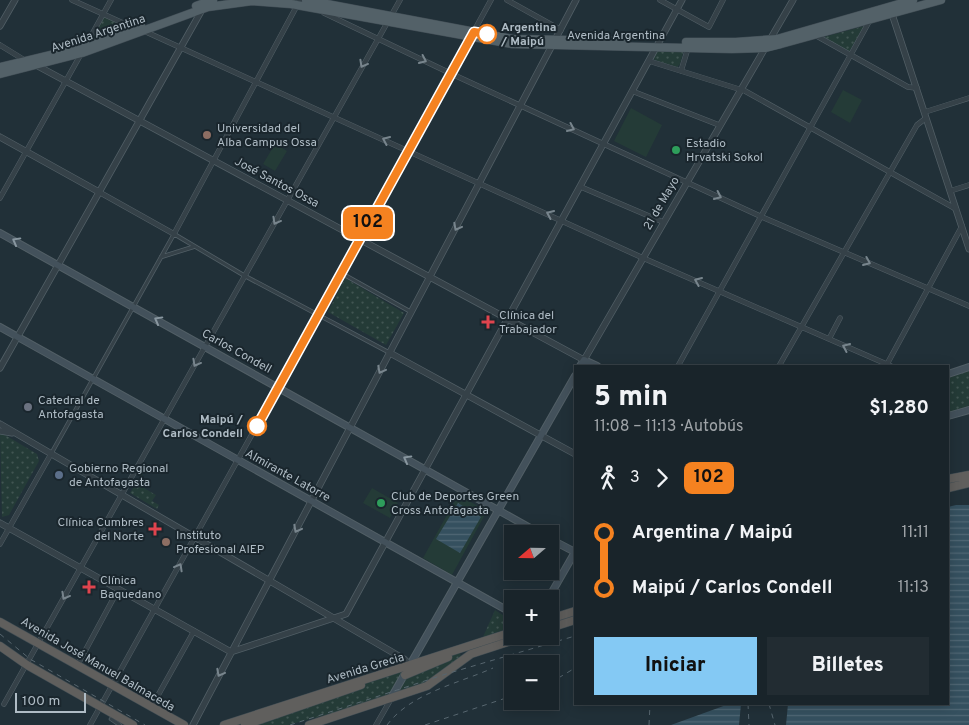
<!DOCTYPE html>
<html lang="es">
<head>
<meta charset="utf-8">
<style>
  :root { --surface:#19242a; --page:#222c32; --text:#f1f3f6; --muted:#9fa4a8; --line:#374147; --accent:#84c9f4 }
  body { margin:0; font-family:Overpass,sans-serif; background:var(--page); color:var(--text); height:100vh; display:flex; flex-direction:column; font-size:19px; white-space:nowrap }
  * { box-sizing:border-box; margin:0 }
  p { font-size:16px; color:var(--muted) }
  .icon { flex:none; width:28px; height:28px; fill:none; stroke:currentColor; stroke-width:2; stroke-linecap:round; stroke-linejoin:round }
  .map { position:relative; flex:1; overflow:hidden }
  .sheet { position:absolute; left:574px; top:365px; width:375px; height:340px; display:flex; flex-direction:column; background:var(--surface); border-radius:0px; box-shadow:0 2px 12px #0003,0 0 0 1px var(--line) }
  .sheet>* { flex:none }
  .badge { padding:0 10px; border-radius:8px; font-size:18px; line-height:32px }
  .needle { width:32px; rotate:250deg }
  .fabs { position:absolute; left:504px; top:525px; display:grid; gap:10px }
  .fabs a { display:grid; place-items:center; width:55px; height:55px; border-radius:0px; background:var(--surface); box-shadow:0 2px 12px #0003,0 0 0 1px var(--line); font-size:25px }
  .scale { position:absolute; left:15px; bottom:12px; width:71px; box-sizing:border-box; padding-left:5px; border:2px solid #afbcc5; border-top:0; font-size:14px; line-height:18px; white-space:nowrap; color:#afbcc5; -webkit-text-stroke:4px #1a262d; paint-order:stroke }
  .map>.badge { position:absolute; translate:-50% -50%; box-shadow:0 0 0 2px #fff }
  .legs { display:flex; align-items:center; gap:8px; height:55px; padding:0 20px; font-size:16px }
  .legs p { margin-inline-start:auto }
  .head { display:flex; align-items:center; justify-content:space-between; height:85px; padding:0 20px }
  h1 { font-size:28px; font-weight:800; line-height:38px }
  .primary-button { display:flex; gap:10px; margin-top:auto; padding:10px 20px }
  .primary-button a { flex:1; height:58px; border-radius:0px; background:var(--accent); color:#111; font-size:20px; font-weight:800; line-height:58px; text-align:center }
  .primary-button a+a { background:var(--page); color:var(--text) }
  ul { padding:0 20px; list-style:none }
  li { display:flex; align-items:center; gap:18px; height:55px; font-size:19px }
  li i { display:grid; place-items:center; width:8px; height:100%; margin:0 6px; background:currentColor }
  li i::after { content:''; width:12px; height:12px; margin:-6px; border:4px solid; border-radius:50%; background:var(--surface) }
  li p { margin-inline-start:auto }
  li:first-child i { background:linear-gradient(#0000 50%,currentColor 0) }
  li:last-child i { background:linear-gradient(currentColor 50%,#0000 0) }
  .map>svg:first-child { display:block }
</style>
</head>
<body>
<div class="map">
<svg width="969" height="725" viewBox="0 0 969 725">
  <defs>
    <pattern id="grass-dots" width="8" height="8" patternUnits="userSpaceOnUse" patternTransform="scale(1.25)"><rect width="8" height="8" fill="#243b37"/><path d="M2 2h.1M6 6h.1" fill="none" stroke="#415552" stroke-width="1.8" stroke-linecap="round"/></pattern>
    <pattern id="water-rules" width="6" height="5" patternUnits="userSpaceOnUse" patternTransform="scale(1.25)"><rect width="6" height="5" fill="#35505f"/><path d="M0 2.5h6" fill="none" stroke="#506774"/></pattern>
  </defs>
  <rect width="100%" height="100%" fill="#213038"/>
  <!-- grass -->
  <path fill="url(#grass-dots)" d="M103,15l32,14 -49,17z
    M864,26l-15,26 -25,-15z
    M684,49l-4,15 -3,3 -22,-7 -2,-3 4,-7z
    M345,278l59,35 -18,32 -58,-33z
    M969,371v35l-21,7v-35z
    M0,432l37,22 2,7 -30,54 -7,2z
    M148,463l1,1 -12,20 19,11 -4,6 7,4 -2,4 -27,-16z
    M495,610l17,11v6l-29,10z
    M459,650l2,7 -41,30 -34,12 -98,26h-52z"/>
  <!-- pitch -->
  <path fill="#243b37" d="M843,90l19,10 -12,23 -19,-11z
    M631,108l31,17 -16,32 -32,-16z
    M275,144l12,7 -12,20 -12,-7z
    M372,488l26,15 -8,15 -27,-15z
    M458,495l29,16 -35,64 -29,-17z"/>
  <!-- water -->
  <path fill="url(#water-rules)" d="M458,503l23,14 -21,36 -24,-14z
    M956,505h13v220h-183l2,-21h160v-197z
    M729,704h12l-2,21h-68z"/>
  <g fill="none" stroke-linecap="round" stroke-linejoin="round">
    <!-- pedestrian casing -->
    <g stroke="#525f66" stroke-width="4.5">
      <path id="pedestrian" d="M161,257l32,-10
        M341,273l70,39
        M51,454l123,-220 71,42 145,77
        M111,719l9,6"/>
    </g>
    <!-- minor casing -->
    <g stroke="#525f66" stroke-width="5.5">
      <path id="minor" d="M72,0l62,28
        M507,0l54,30
        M660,0l49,27 14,-27
        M324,13l130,62 308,142 207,89
        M144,31l499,227 248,108
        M815,35l93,52 9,1
        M0,45l26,16
        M86,45l25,-45
        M649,61l96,30 211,118
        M681,71l7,-23
        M632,91l87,34
        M925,112l44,-14
        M581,187l82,35
        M950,191l19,-6
        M99,192l75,42 126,-234
        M0,198l81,-144
        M829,339l11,-21
        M678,366l192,-346
        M779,366l138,-241 9,-7
        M886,366l76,-140
        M519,534l5,-10
        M0,544l51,-90
        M511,549l1,-3
        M78,664l40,-74
        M4,704l396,-704
        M152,706l42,-75
        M90,725l229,-411 172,-314
        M376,725l15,-26"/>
    </g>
    <!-- tertiary casing -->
    <g stroke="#525f66" stroke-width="7">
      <path id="tertiary" d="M891,11l78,238
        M0,26l15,-26
        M34,64l550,296 209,-360
        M0,137l99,55
        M390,353l185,101
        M0,368l203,-360
        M0,424l404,235 6,6
        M0,431l12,2
        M0,523l231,129 115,-38 336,-614
        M193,725l383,-725"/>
    </g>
    <!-- secondary casing -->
    <g stroke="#525f66" stroke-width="8">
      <path id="secondary" d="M0,233l541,301
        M0,327l512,286
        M580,366l4,-6 13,6
        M948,374l21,-7
        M948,416l21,-6
        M550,539l25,13
        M548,599l27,-47
        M391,698l184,-322"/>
    </g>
    <!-- primary casing -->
    <g stroke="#414d55" stroke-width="9">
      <path id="primary" d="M306,0l206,39 112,2
        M196,6l17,-6
        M686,42h50l41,-3 136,-39
        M0,67l76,-18 65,-23
        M0,74l82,-21 126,-46 44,-6 39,3 221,40 220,5 33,-1 16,-4 160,-44"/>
    </g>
    <!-- trunk casing -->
    <g stroke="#3f4c53" stroke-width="9">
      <path id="trunk" d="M948,479l21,-4
        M948,488l21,-5
        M550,619l25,-8
        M0,622l184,103
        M550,628l25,-8
        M0,646l27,19 106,60
        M405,675l43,-18
        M224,725l288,-93
        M245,725l116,-40
        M309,725l118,-39 44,-32 55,-18"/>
    </g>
    <!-- pedestrian -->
    <use href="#pedestrian" stroke="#354148" stroke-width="3"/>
    <!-- minor -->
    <use href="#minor" stroke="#354148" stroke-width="4.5"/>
    <!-- tertiary -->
    <use href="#tertiary" stroke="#354148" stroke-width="5.5"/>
    <!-- secondary -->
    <use href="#secondary" stroke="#43515b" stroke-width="6"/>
    <!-- primary -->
    <use href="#primary" stroke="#536168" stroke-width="8"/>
    <!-- trunk -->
    <use href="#trunk" stroke="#605f5d" stroke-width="8"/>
    <!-- rail -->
    <path stroke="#57666f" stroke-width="1" stroke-dasharray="5 5" stroke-linecap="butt" d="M0,634l30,25 115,66
      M550,683l25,-15
      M748,704l1,21
      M769,704l6,21
      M290,725l156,-51 129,-38
      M387,725c24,-32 70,-41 106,-57
      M425,725l87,-29
      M649,725l1,-21"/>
  </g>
  <!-- one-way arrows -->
  <defs><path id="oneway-chevron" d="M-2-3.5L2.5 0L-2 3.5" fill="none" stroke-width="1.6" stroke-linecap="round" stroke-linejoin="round" transform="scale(1.25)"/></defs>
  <g stroke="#78858d">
    <use href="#oneway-chevron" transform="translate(423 60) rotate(25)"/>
    <use href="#oneway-chevron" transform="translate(363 64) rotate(119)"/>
    <use href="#oneway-chevron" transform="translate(571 128) rotate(24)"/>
    <use href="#oneway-chevron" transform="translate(386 140) rotate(-156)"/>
    <use href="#oneway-chevron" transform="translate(718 196) rotate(25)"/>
    <use href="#oneway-chevron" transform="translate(550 214) rotate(-156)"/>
    <use href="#oneway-chevron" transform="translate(276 221) rotate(119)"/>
    <use href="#oneway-chevron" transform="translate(457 227) rotate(118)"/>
    <use href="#oneway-chevron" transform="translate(867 262) rotate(23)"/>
    <use href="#oneway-chevron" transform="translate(698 281) rotate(-157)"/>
    <use href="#oneway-chevron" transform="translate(846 347) rotate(-156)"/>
    <use href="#oneway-chevron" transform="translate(196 363) rotate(119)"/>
    <use href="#oneway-chevron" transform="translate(381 370) rotate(118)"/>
    <use href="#oneway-chevron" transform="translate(297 529) rotate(118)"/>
    <use href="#oneway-chevron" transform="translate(179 567) rotate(-61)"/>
    <use href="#oneway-chevron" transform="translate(65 596) rotate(119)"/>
    <use href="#oneway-chevron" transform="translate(220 673) rotate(118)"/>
  </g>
  <g stroke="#8997a0">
    <use href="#oneway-chevron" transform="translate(16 241) rotate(-151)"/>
    <use href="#oneway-chevron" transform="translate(158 320) rotate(-151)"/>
    <use href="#oneway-chevron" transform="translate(407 459) rotate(-151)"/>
  </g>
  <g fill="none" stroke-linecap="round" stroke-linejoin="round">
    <!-- line-1 casing -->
    <g stroke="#fff" stroke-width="11">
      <path id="line-1" d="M257,426l217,-394 13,2"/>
    </g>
    <!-- line-1 -->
    <use href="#line-1" stroke="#f58220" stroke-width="8"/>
  </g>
  <!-- markers -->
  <g fill="#fff" stroke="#f58220" stroke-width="2.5">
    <circle cx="487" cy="34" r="9"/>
    <circle cx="257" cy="426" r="9"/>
  </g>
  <g fill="#8d6e63" stroke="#1a262d" stroke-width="2">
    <circle cx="207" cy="135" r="5"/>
    <circle cx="166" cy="542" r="5"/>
  </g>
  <g fill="#2e9e5b" stroke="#1a262d" stroke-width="2">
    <circle cx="676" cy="150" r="5"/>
    <circle cx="381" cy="503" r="5"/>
  </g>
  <g fill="#e0444e" stroke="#1a262d" stroke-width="2">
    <path d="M485.5 314.5h5v5h5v5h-5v5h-5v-5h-5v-5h5z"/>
    <path d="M152.5 521.5h5v5h5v5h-5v5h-5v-5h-5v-5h5z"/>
    <path d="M86.5 579.5h5v5h5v5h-5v5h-5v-5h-5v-5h5z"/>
  </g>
  <circle fill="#6b7280" stroke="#1a262d" stroke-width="2" cx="28" cy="407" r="5"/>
  <circle fill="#5c6f8a" stroke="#1a262d" stroke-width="2" cx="59" cy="475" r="5"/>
  <g text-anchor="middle" stroke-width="4" stroke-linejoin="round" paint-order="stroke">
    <!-- stop labels -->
    <g font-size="12" font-weight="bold" fill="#afbcc5" stroke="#1a262d" text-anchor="start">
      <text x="501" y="31">Argentina<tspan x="501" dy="14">/ Maipú</tspan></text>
      <text x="243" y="423" text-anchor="end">Maipú /<tspan x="243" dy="14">Carlos Condell</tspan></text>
    </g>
    <!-- street labels -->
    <g font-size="12" fill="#afbcc5" stroke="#1a262d">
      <text transform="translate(98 33) rotate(-18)" y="4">Avenida Argentina</text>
      <text x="616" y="39">Avenida Argentina</text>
      <text transform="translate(277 182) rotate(28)" y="4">José Santos Ossa</text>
      <text transform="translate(661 203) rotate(-60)" y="4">21 de Mayo</text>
      <text transform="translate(237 351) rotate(29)" y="4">Carlos Condell</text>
      <text transform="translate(288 475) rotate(29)" y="4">Almirante Latorre</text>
      <text transform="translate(98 664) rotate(30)" y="4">Avenida José Manuel Balmaceda</text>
      <text transform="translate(365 668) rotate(-17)" y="4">Avenida Grecia</text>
    </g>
    <!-- poi labels -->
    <g font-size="12" fill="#afbcc5" stroke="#1a262d" text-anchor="start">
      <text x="217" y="132">Universidad del<tspan x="217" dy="14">Alba Campus Ossa</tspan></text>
      <text x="686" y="147">Estadio<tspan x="686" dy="14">Hrvatski Sokol</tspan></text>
      <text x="499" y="319">Clínica del<tspan x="499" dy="14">Trabajador</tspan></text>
      <text x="38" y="404">Catedral de<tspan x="38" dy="14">Antofagasta</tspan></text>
      <text x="69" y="472">Gobierno Regional<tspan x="69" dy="14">de Antofagasta</tspan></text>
      <text x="391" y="500">Club de Deportes Green<tspan x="391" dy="14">Cross Antofagasta</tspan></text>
      <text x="144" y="526" text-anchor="end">Clínica Cumbres<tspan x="144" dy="14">del Norte</tspan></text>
      <text x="176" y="539">Instituto<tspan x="176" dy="14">Profesional AIEP</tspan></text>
      <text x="100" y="584">Clínica<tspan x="100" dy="14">Baquedano</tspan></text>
    </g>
  </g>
</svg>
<div class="fabs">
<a><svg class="needle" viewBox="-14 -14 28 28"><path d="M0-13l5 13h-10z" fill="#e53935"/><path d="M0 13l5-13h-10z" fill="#9fa4a8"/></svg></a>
<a>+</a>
<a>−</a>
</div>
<div class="scale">100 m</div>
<b class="badge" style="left:368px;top:223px;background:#f58220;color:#111">102</b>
<section class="sheet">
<div class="head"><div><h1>5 min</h1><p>11:08 – 11:13 · Autobús</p></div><b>$1,280</b></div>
<div class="legs"><svg class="icon" aria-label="walk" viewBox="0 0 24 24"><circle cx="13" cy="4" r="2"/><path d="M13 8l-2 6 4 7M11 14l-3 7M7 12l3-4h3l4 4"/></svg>3<svg class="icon" aria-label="forward" viewBox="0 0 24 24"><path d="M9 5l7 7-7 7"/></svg><b class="badge" style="background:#f58220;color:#111">102</b></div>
<ul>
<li><i style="color:#f58220"></i><b>Argentina / Maipú</b><p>11:11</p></li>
<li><i style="color:#f58220"></i><b>Maipú / Carlos Condell</b><p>11:13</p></li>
</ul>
<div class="primary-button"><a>Iniciar</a><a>Billetes</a></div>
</section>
</div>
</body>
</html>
